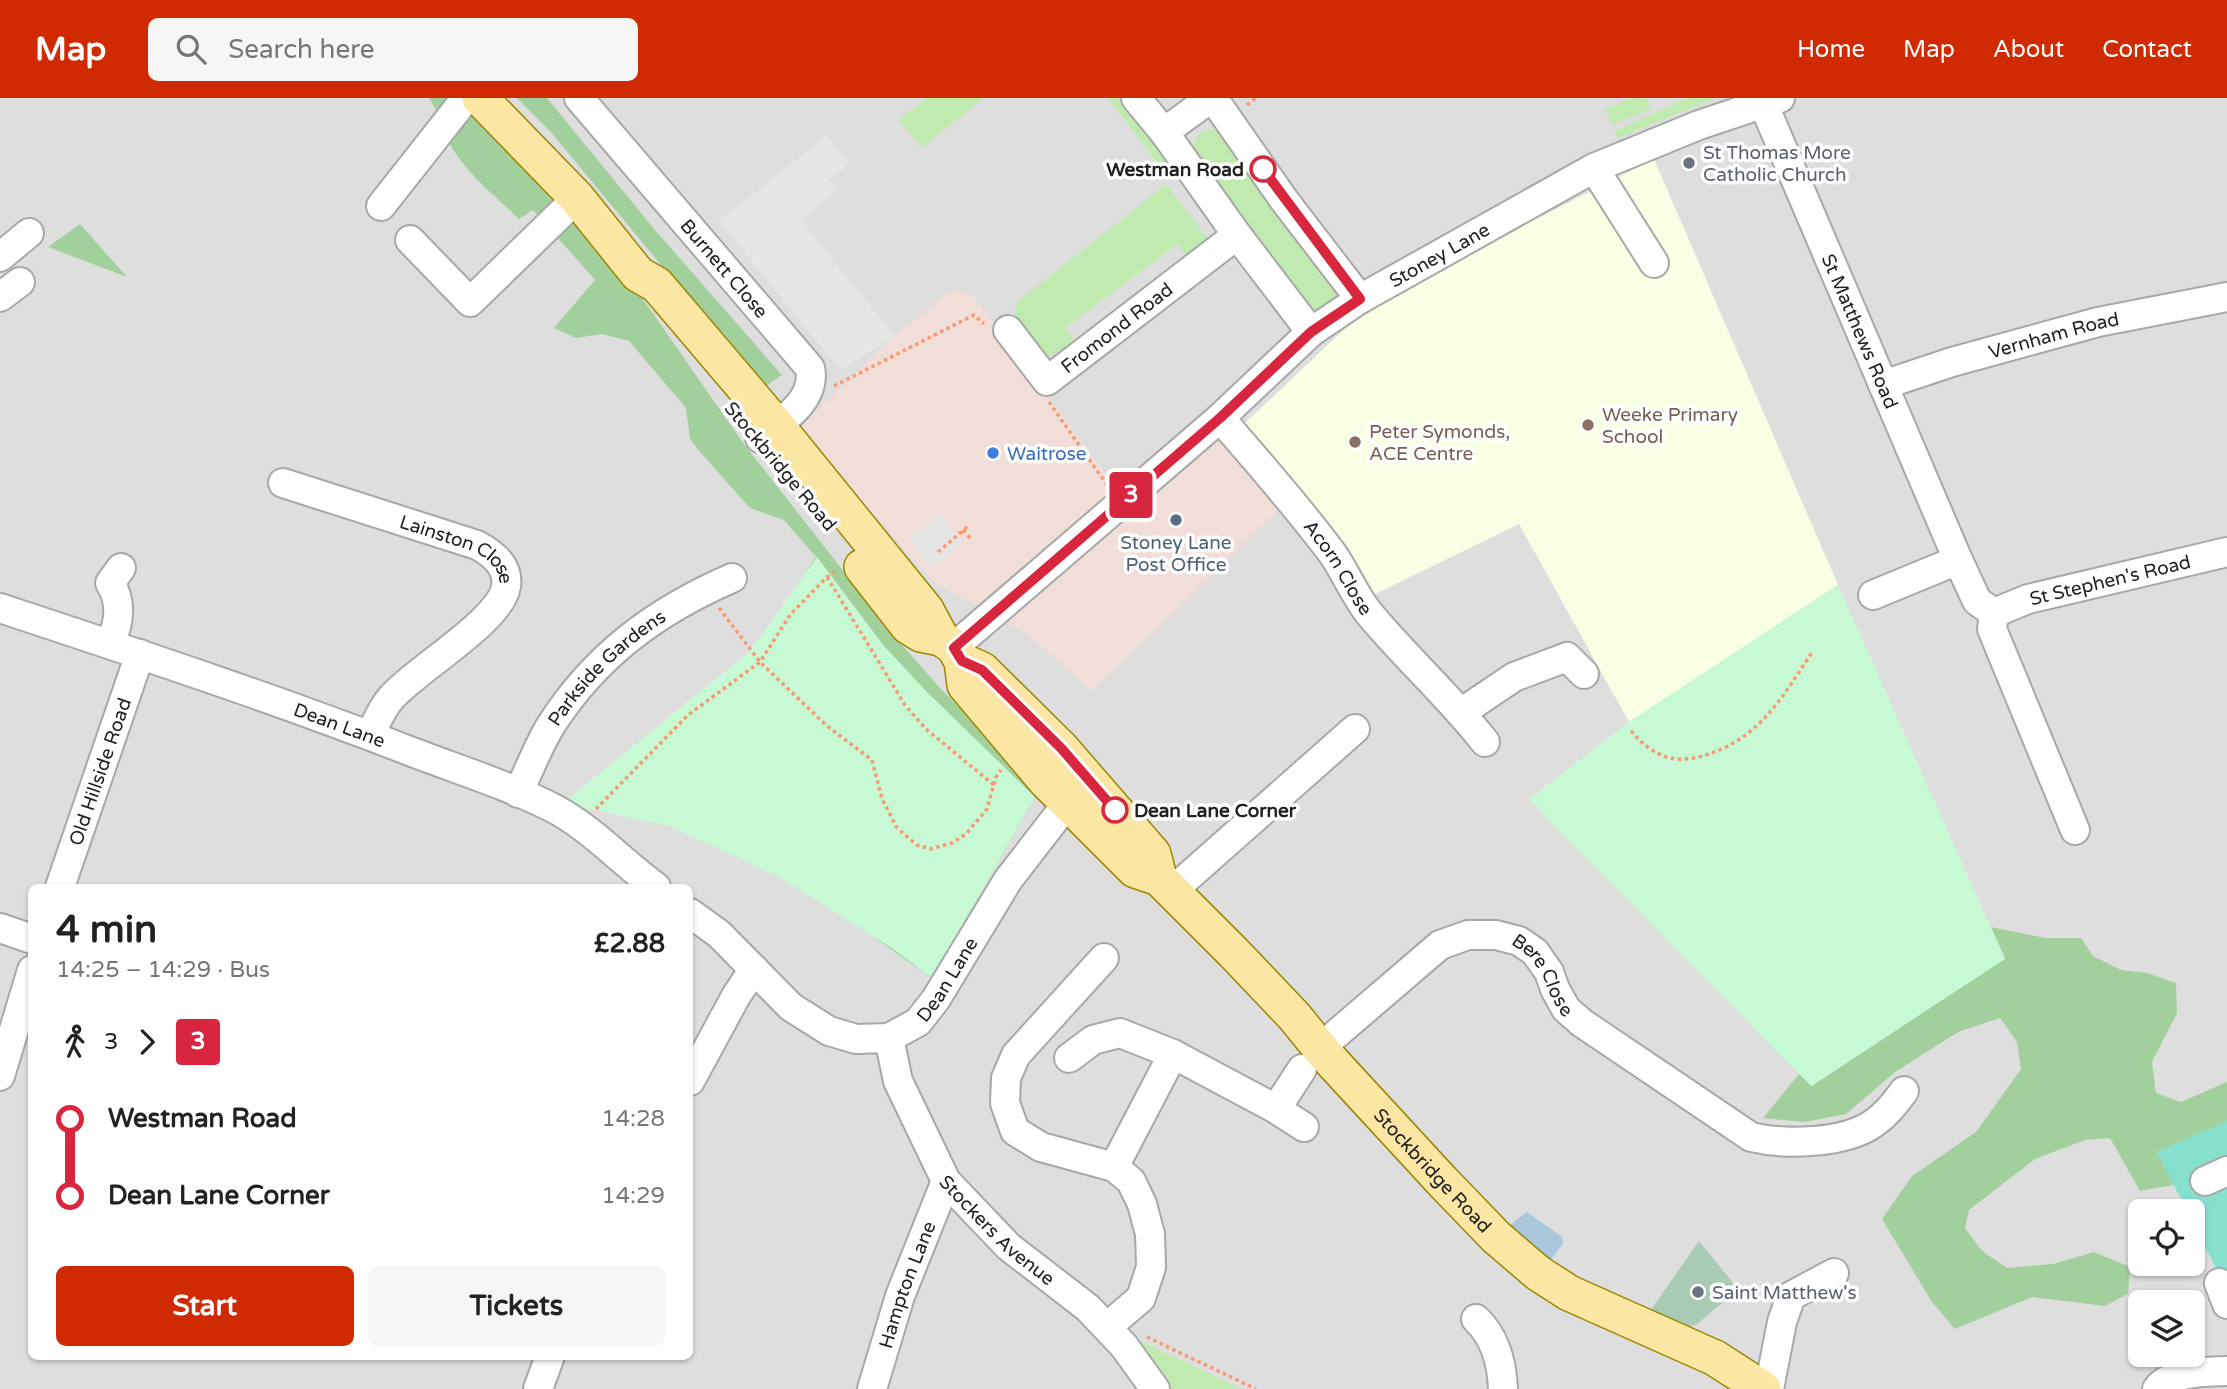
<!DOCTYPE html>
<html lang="en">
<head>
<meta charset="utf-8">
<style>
  :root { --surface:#fff; --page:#f6f6f6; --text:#222; --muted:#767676; --accent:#d02a02 }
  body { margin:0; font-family:"Varela Round",sans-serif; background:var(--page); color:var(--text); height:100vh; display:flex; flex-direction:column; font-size:26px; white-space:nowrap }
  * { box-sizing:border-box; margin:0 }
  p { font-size:23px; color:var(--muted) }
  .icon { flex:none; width:38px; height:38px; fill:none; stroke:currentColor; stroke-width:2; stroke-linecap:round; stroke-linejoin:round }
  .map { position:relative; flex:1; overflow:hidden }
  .drawer { position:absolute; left:28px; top:786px; width:665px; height:476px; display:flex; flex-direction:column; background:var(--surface); border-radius:10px; box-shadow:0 2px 5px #0004 }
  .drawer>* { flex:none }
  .badge { padding:0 14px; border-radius:5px; font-size:24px; line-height:46px }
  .buttons { position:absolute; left:2128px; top:1101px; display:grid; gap:14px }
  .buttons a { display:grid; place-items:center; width:77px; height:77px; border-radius:10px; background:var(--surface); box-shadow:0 2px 5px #0004; font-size:35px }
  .map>.badge { position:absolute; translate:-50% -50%; box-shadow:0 0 0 4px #fff }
  .legs { display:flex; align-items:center; gap:10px; height:77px; padding:0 28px; font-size:23px }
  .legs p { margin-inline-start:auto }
  .overview { display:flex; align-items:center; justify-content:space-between; height:119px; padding:0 28px }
  h1 { font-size:38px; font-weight:700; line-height:52px }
  .cta { display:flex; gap:14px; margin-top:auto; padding:14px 28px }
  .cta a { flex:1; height:80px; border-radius:10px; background:var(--accent); color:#fff; font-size:28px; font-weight:700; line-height:80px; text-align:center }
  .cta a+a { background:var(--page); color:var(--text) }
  ul { padding:0 28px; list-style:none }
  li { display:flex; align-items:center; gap:24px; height:77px; font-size:26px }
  li i { display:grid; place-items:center; width:10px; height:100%; margin:0 9px; background:currentColor }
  li i::after { content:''; width:18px; height:18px; margin:-9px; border:5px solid; border-radius:50%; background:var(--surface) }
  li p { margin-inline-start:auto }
  li:first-child i { background:linear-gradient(#0000 50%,currentColor 0) }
  li:last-child i { background:linear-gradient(currentColor 50%,#0000 0) }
  header { display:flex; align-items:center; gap:42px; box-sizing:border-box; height:98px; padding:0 35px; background:var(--accent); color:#fff }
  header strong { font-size:33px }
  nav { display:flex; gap:38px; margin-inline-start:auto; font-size:24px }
  .search { width:490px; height:63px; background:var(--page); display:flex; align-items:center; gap:18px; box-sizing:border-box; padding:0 24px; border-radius:10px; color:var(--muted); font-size:26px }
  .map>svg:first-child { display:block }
</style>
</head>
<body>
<header>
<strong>Map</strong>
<div class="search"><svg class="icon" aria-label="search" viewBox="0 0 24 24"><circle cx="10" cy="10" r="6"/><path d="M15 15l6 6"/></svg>Search here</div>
<nav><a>Home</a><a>Map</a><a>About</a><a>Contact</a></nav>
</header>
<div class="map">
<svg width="2227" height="1291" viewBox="0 0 2227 1291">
  <rect width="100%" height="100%" fill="#f1f0e8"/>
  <!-- residential -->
  <path fill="#dfdede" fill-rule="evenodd" d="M0,0h2227v1291h-2227zM32,789h658v469h-658zM2140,1113h53v53h-53zM2140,1204h53v52h-53z"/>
  <!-- commercial -->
  <path fill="#f1ded8" d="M953,191l20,7 150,201 92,-72 69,80 -192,186 -69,-60 -89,-49 -138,-152 99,-94z"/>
  <!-- education -->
  <path fill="#f9ffe3" d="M1654,61l184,426 -209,137 -110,-198 -150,73 -125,-173 109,-103 154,-87z"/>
  <!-- grass -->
  <path fill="#c0eaaf" d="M926,0h58l-62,50 -23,-28z
    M1108,0h17l50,66 -10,9z
    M1631,0h15l5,11 -39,16 -7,-16z
    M1687,0h29l-98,40 -4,-7z
    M1208,31h9l22,31 103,138 -26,17 -113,-143c-9,-16 -17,-34 5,-43z
    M1166,86l43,56 -21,19 -10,-15 -113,84 11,14 -29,15h-6l-28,-34 4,-21z
    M1127,1239l14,4 100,48h-81z"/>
  <!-- forest -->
  <path fill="#a2d09d" d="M429,0h36l166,184 110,158 153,196 47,53 97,98 -3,10 -103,181 -57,-40 -68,-368 9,-13 -32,-37 -34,-12 -49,-55 -11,-14 -4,-31 -57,-67 -27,-7 -26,4 -22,-10 41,-48 -62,-70 -14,9c-24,-23 -54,-47 -70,-76 -8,-15 -10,-32 -20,-45z
    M517,0h30l108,132 127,145 -19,13 -213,-257z
    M80,126l47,53 -79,-30z
    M1991,829l54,11h36l12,18 28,14 26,3 29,10 1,30 -25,49 4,31 25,9 46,-20v39l-70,31 17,33 -34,6 -30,-53 -25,2 -50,19 -66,51 -4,18 17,23 25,17 46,-4 41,-12 36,15 -2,27 -23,12 -73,-9 -77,32 -23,-27 -50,-83 30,-43 64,-44 45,-63 -4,-27 -17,-24 -42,14 -63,40 -49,42 -42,8 -41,-4 36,-44 13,12 193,-128z"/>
  <!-- cemetery -->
  <path fill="#a9cab4" d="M1699,1143l39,48 -42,36 -15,3 -33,-14z"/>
  <!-- park -->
  <path fill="#c6f9d4" d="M817,459l67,89 44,47 107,104 -103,181 -39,-29 -112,-71 -112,-52 -106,-23 186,-151z
    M1838,487l167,374 -194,127 -282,-287 100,-77z"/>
  <!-- pitch -->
  <path fill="#87dfce" d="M2227,1023v169l-34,-67v-12h-6l-30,-59z"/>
  <!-- parking -->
  <path fill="#e5e5e5" d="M826,38l24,26 -21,18 8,10 -36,30 94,116 -55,34 -121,-149z
    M940,415l22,29 -31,27 -22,-31z"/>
  <!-- water -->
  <path fill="#a9c8de" d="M1527,1114l35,25 1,6 -14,20 -44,-34z"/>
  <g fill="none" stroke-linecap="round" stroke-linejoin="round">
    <!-- minor casing -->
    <g stroke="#a8a8a8" stroke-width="32">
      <g id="minor">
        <path id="s1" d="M579,0l231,270c7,32 -28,53 -50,70"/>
        <path d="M1136,0l28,34 73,103 74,97"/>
        <path d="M1213,0l71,102 76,99"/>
        <path id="s2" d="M1763,5l195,457 19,41 17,12 -2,16 83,201"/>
        <path d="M1164,34l47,-34"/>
        <path d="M1594,70l60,95"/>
        <path d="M381,108l85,-108"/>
        <path d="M410,142l60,62 107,-104"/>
        <path d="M0,159l29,-24"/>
        <path d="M0,199l20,-15"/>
        <path id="s3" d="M1008,232l39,51 190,-146"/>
        <path id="s4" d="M1883,287l69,-23 146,-40 129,-25"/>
        <path id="s5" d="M1220,320c38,44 77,88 112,135 13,18 22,41 36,59 37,45 81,84 117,130"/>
        <path id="s6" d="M283,385l194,62c15,8 32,21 29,41 -4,34 -91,84 -115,112 -9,10 -15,25 -21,37"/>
        <path d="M1873,497l85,-35"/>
        <path id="s7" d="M0,510c136,45 273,90 407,142 49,19 101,35 148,59 37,20 67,53 101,78"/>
        <path id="s8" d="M1994,515l34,-14 199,-47"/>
        <path d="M110,546c9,-20 13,-41 0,-61l11,-15"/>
        <path id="s9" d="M954,549l266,-229 91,-86 49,-33 234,-131 105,-43 81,-27"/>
        <path d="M1462,614l52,-35 53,-20 17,17"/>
        <path id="s10" d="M518,695c11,-22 20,-47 33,-68 45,-70 105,-114 181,-147"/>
        <path id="s11" d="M60,789l80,-233"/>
        <path d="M1172,793l183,-162"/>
        <path id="s12" d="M690,815l29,21 72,73 38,24 27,8 33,-1 29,-16 18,-23 72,-119 51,-66 24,-25"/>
        <path d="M0,830l32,11"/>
        <path d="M1104,860l-88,97 -10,23 -1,25 10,28 26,16 73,20 17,14 11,23 8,30 1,33 -10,31 -34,29"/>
        <path id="s13" d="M889,940l9,43 48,100 63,66 79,61 36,38 31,43"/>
        <path id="s14" d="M1320,950l120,-103 28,-10h28l23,6 16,11 14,20 6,17 11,20 16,14 169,114c33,8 94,7 123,-14 13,-9 21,-20 30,-32"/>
        <path d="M1069,960l24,-18 27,-7 53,21 103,55 28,18"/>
        <path d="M0,978l32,-106"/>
        <path d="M690,983l46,-85 18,-27"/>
        <path d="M1276,1011l26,-40"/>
        <path d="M1114,1069l59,-113"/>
        <path d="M2205,1083l22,-10"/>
        <path d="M2219,1185l8,21"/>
        <path d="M1476,1221c20,19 26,44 27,70"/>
        <path d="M538,1291l12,-33"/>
        <path id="s15" d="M872,1291l28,-93 46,-115"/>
        <path d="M1769,1291l13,-67 9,-26 43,-23"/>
        <path d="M2157,1291c13,-18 49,-17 70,-18"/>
      </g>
    </g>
    <!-- major casing -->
    <g stroke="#9c8702" stroke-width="38">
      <g id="major">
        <path id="s16" d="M480,0l97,100 61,76 19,11 119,140 150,185 15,28 13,9 8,14 3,24 81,96 89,89 24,8 75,75 60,63 30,37 118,128 54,56 42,36 31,20 146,65 48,31"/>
        <path d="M862,469l46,59 13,8 20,4"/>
        <path d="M962,563l20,9 79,78 92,106 6,24"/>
      </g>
    </g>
    <!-- path -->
    <path stroke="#f99971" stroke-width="3.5" stroke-dasharray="3.5 3.5" stroke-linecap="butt" d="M1247,7l9,-7
      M834,288l140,-71 10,9
      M1049,304l58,83
      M963,432l8,9
      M938,454l30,-26
      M827,479l78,128 21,24 68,56
      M719,510l41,54 67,64 45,34 10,39 15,29 20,17 13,4 22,-6 14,-9 21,-25 9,-32 5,-7
      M1631,633c10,12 23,23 39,27 26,6 65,-12 84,-30 24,-20 41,-51 59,-77
      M596,711l92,-94 72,-53 30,-47 37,-38 10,-7
      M1147,1239l109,52"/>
    <!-- minor -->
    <use href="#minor" stroke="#fff" stroke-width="28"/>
    <!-- major -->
    <use href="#major" stroke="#fbe6a3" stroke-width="35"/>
  </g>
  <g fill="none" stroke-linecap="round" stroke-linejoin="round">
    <!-- line-1 casing -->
    <g stroke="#fff" stroke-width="16">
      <path id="line-1" d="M1115,712l-54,-62 -79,-78 -20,-9 -8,-13 266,-230 91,-86 49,-33 -97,-130"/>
    </g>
    <!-- line-1 -->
    <use href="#line-1" stroke="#d7263d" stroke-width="10"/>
  </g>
  <!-- markers -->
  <g fill="#6b7280" stroke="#fff" stroke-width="2.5">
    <circle cx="1689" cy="65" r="7"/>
    <circle cx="1698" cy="1194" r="7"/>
  </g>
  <g fill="#fff" stroke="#d7263d" stroke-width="3.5">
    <circle cx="1263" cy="71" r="12"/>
    <circle cx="1115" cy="712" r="12"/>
  </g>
  <g fill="#8d6e63" stroke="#fff" stroke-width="2.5">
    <circle cx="1588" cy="327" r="7"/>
    <circle cx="1355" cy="344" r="7"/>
  </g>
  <circle fill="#3f7fe0" stroke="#fff" stroke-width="2.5" cx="993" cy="355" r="7"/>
  <circle fill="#5c6f8a" stroke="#fff" stroke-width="2.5" cx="1176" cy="422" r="7"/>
  <g text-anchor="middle" stroke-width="7" stroke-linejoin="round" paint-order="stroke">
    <!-- worship labels -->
    <g font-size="19" fill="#5b616d" stroke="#fff" text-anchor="start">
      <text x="1703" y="61">St Thomas More<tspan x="1703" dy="22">Catholic Church</tspan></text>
      <text x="1712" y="1201">Saint Matthew's</text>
    </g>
    <!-- stop labels -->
    <g font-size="19" font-weight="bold" fill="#212121" stroke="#fff" text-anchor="end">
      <text x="1244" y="78">Westman Road</text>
      <text x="1134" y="719" text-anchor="start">Dean Lane Corner</text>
    </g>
    <!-- street labels -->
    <g font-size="19" fill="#212121" stroke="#fff">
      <text dy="7" stroke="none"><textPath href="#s9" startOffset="626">Stoney Lane</textPath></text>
      <text dy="7" stroke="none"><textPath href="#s1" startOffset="224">Burnett Close</textPath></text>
      <text dy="7" stroke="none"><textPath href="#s3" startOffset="152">Fromond Road</textPath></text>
      <text dy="7" stroke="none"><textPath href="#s2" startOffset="248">St Matthews Road</textPath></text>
      <text dy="7" stroke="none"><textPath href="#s4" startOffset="178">Vernham Road</textPath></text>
      <text transform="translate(781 368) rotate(50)" y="7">Stockbridge Road</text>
      <text dy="7" stroke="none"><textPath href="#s6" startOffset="189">Lainston Close</textPath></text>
      <text dy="7" stroke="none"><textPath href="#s5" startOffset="191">Acorn Close</textPath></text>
      <text dy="7" stroke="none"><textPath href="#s8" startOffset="121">St Stephen's Road</textPath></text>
      <text dy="7" stroke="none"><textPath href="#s10" startOffset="156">Parkside Gardens</textPath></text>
      <text dy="7" stroke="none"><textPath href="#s7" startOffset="359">Dean Lane</textPath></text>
      <text dy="7" stroke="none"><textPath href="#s11" startOffset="122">Old Hillside Road</textPath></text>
      <text dy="7" stroke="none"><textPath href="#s12" startOffset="329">Dean Lane</textPath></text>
      <text dy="7" stroke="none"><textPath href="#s14" startOffset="282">Bere Close</textPath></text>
      <text dy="7" stroke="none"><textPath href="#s16" startOffset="1446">Stockbridge Road</textPath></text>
      <text dy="7" stroke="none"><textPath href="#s13" startOffset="226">Stockers Avenue</textPath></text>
      <text dy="7" stroke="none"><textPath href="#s15" startOffset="110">Hampton Lane</textPath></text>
    </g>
    <!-- education labels -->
    <g font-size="19" fill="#785e54" stroke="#fff" text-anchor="start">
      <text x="1602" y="323">Weeke Primary<tspan x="1602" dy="22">School</tspan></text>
      <text x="1369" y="340">Peter Symonds,<tspan x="1369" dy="22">ACE Centre</tspan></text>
    </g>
    <!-- shop labels -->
    <g font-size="19" fill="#366cbe" stroke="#fff" text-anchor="start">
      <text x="1007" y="362">Waitrose</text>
    </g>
    <!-- service labels -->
    <g font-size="19" fill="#4e5e75" stroke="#fff">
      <text x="1176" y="451">Stoney Lane<tspan x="1176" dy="22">Post Office</tspan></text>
    </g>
  </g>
</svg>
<div class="buttons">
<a><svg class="icon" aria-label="locate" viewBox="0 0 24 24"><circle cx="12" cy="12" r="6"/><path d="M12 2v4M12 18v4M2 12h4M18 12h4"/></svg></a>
<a><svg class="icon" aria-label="layers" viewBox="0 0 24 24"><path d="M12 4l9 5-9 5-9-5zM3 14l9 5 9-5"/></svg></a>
</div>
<b class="badge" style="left:1131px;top:397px;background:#d7263d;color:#fff">3</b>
<section class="drawer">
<div class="overview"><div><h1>4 min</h1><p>14:25 – 14:29 · Bus</p></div><b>£2.88</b></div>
<div class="legs"><svg class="icon" aria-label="walk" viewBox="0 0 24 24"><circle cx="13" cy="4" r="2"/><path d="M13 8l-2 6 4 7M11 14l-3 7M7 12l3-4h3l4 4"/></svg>3<svg class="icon" aria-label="forward" viewBox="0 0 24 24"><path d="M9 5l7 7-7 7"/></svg><b class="badge" style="background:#d7263d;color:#fff">3</b></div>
<ul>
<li><i style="color:#d7263d"></i><b>Westman Road</b><p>14:28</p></li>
<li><i style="color:#d7263d"></i><b>Dean Lane Corner</b><p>14:29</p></li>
</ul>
<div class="cta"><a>Start</a><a>Tickets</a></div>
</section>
</div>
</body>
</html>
